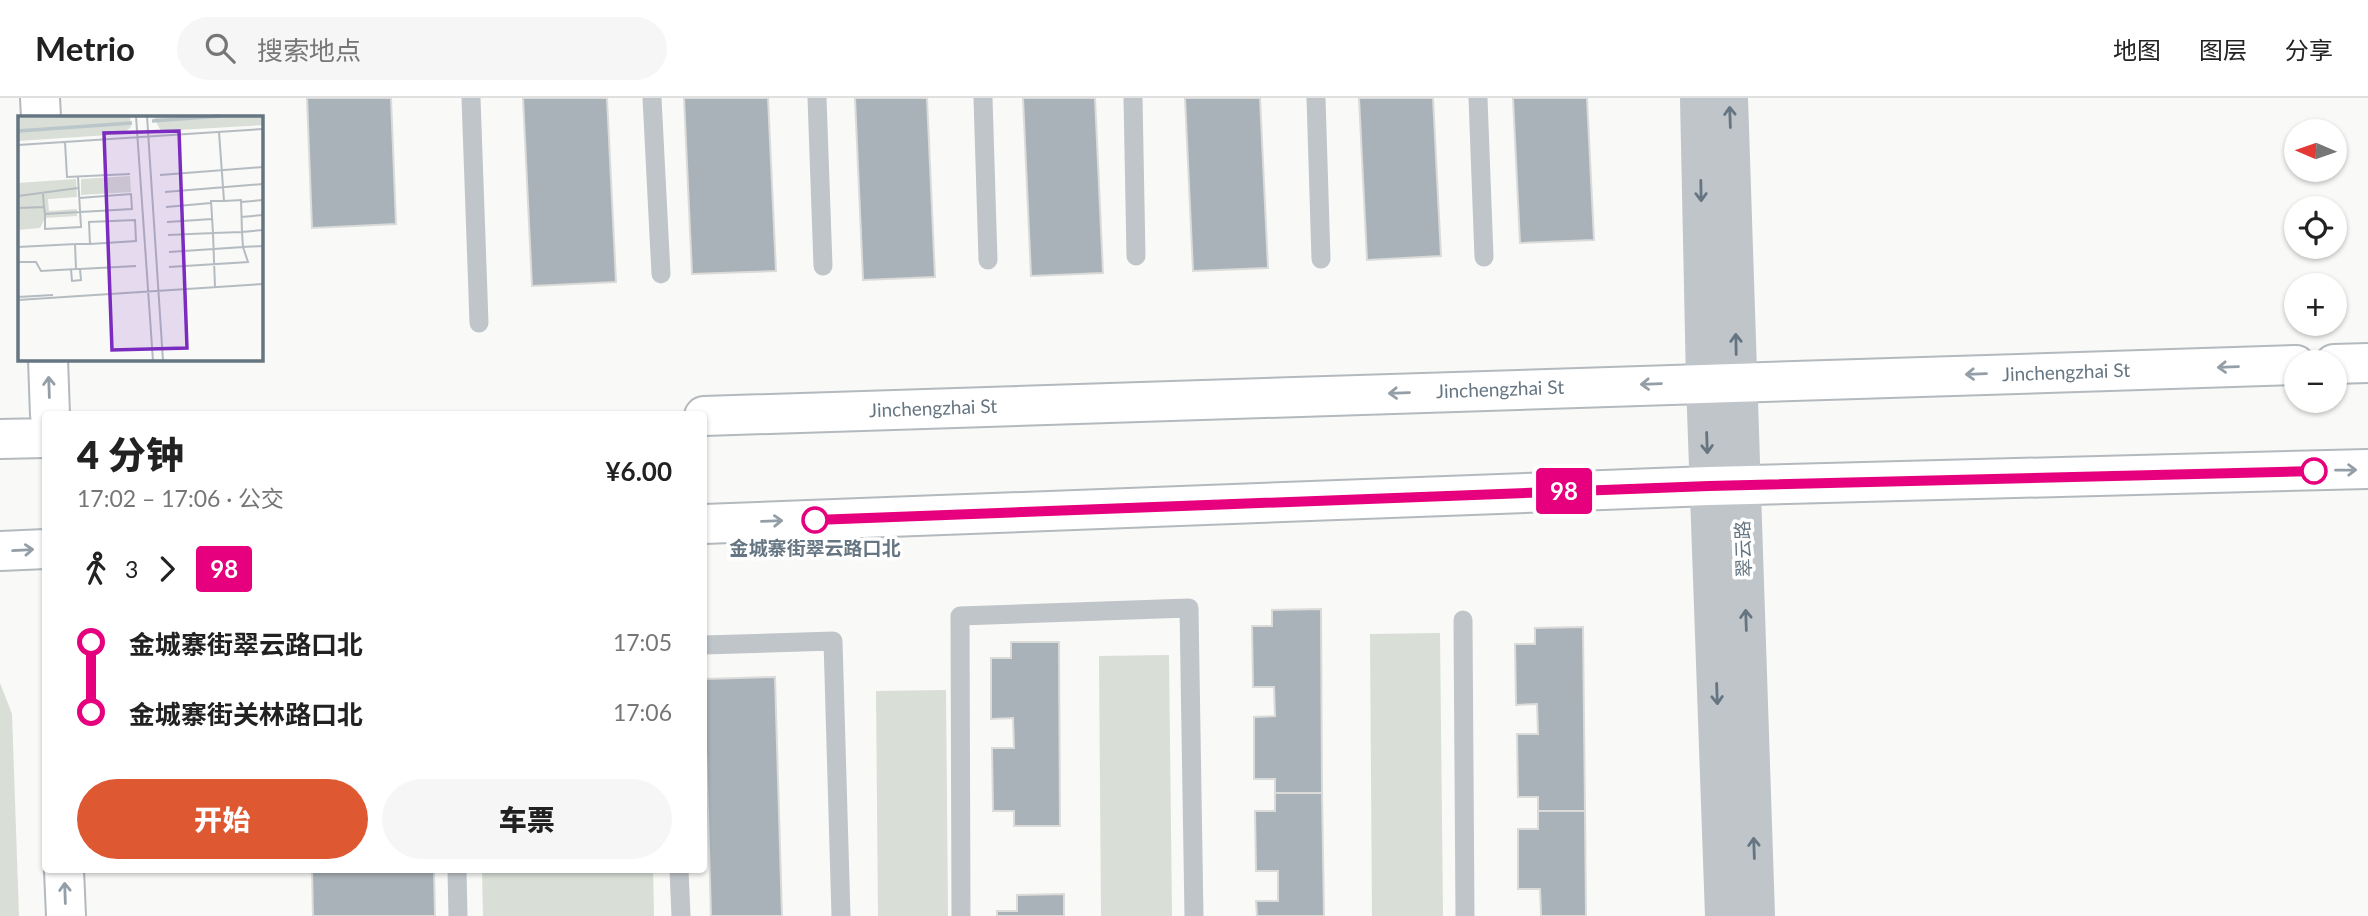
<!DOCTYPE html>
<html lang="zh">
<head>
<meta charset="utf-8">
<style>
  :root { --surface:#fff; --page:#f6f6f6; --text:#222; --muted:#767676; --line:#e0e0e0; --accent:#de5832 }
  body { margin:0; font-family:Lato,"Noto Sans SC",sans-serif; background:var(--page); color:var(--text); height:100vh; display:flex; flex-direction:column; font-size:26px; white-space:nowrap }
  * { box-sizing:border-box; margin:0 }
  p { font-size:23px; color:var(--muted) }
  .icon { flex:none; width:38px; height:38px; fill:none; stroke:currentColor; stroke-width:2; stroke-linecap:round; stroke-linejoin:round }
  .map { position:relative; flex:1; overflow:hidden }
  .drawer { position:absolute; left:42px; top:313px; width:665px; height:462px; display:flex; flex-direction:column; background:var(--surface); border-radius:7px; box-shadow:0 2px 5px #0004 }
  .drawer>* { flex:none }
  .badge { padding:0 14px; border-radius:5px; font-size:24px; line-height:46px }
  .needle { width:46px; rotate:272deg }
  .tools { position:absolute; left:2284px; top:21px; display:grid; gap:14px }
  .tools a { display:grid; place-items:center; width:63px; height:63px; border-radius:50%; background:var(--surface); box-shadow:0 2px 5px #0004; font-size:35px }
  .map>.badge { position:absolute; translate:-50% -50%; box-shadow:0 0 0 4px #fff }
  .legs { display:flex; align-items:center; gap:10px; height:77px; padding:0 35px; font-size:23px }
  .legs p { margin-inline-start:auto }
  .overview { display:flex; align-items:center; justify-content:space-between; height:119px; padding:0 35px }
  h1 { font-size:38px; font-weight:800; line-height:52px }
  .primary-button { display:flex; gap:14px; margin-top:auto; padding:14px 35px }
  .primary-button a { flex:1; height:80px; border-radius:42px; background:var(--accent); color:#fff; font-size:28px; font-weight:800; line-height:80px; text-align:center }
  .primary-button a+a { background:var(--page); color:var(--text) }
  ul { padding:0 35px; list-style:none }
  li { display:flex; align-items:center; gap:24px; height:70px; font-size:26px }
  li i { display:grid; place-items:center; width:10px; height:100%; margin:0 9px; background:currentColor }
  li i::after { content:''; width:18px; height:18px; margin:-9px; border:5px solid; border-radius:50%; background:var(--surface) }
  li p { margin-inline-start:auto }
  li:first-child i { background:linear-gradient(#0000 50%,currentColor 0) }
  li:last-child i { background:linear-gradient(currentColor 50%,#0000 0) }
  header { display:flex; align-items:center; gap:42px; box-sizing:border-box; height:98px; padding:0 35px; background:var(--surface); border-bottom:2px solid var(--line) }
  header strong { font-size:33px }
  nav { display:flex; gap:38px; margin-inline-start:auto; font-size:24px }
  .search { width:490px; height:63px; background:var(--page); display:flex; align-items:center; gap:18px; box-sizing:border-box; padding:0 24px; border-radius:38px; color:var(--muted); font-size:26px }
  .map>svg:first-child { display:block }
</style>
</head>
<body>
<header>
<strong>Metrio</strong>
<div class="search"><svg class="icon" aria-label="search" viewBox="0 0 24 24"><circle cx="10" cy="10" r="6"/><path d="M15 15l6 6"/></svg>搜索地点</div>
<nav><a>地图</a><a>图层</a><a>分享</a></nav>
</header>
<div class="map">
<svg width="2368" height="818" viewBox="0 0 2368 818">
  <rect width="100%" height="100%" fill="#f9f9f7"/>
  <!-- green -->
  <path fill="#d9ded6" d="M1440,535l3,283h-71l-2,-282z
    M1169,557l3,261h-71l-2,-260z
    M0,585l12,31 7,202h-19z
    M946,592l2,226h-70l-2,-225z
    M482,772h171l1,46h-171z"/>
  <!-- building -->
  <path fill="#a9b2b8" stroke="#dbdbd9" stroke-width="2" d="M307,0h84l5,126 -84,4z
    M523,0h84l9,184 -84,4z
    M684,0h84l8,173 -84,3z
    M855,0h72l8,179 -72,3z
    M1023,0h72l8,175 -72,3z
    M1185,0h75l8,170 -75,3z
    M1359,0h74l8,158 -74,4z
    M1513,0h74l7,142 -74,3z
    M1321,511l1,184h-47v-14h-21v-62l21,-1 -1,-29h-21l-1,-61h20v-16z
    M1583,529l2,184h-47v-14h-20l-1,-63h21l-1,-30 -21,1 -1,-61h20v-16z
    M1011,544h48l1,184h-46v-15h-21l-1,-63h22l-1,-30 -22,1v-61h20z
    M775,579l7,239h-71l-7,-237z
    M1275,695h47l2,123h-67l-1,-15h22v-30h-22l-1,-60h20z
    M1538,713h47l1,105h-45l-1,-27h-22v-60h20z
    M312,772h122l1,46h-122z
    M1064,796v22h-67v-5h20v-16z"/>
  <g fill="none" stroke-linecap="round" stroke-linejoin="round">
    <!-- secondary casing -->
    <g stroke="#b3b9bd" stroke-width="42">
      <path id="secondary" d="M40,0l1,19
        M48,261l2,56
        M2334,266l34,-1
        M704,318l1592,-51
        M0,341l46,-1
        M704,426l1005,-38 659,-17
        M0,453l46,-2
        M64,772l2,46"/>
    </g>
    <!-- service -->
    <path stroke="#c0c5c9" stroke-width="19" d="M471,0l8,225
      M652,0l9,176
      M817,0l6,168
      M983,0l5,162
      M1133,0l3,158
      M1316,0l5,161
      M1478,0l6,159
      M1463,522l2,296
      M704,547l129,-4 8,275
      M457,772l1,46
      M679,772l2,46
      M961,818l-1,-300 229,-8 5,308"/>
    <!-- tertiary -->
    <path stroke="#c0c5c9" stroke-width="38" d="M1699,0l6,284 19,534
      M1729,0l27,818"/>
    <!-- secondary -->
    <use href="#secondary" stroke="#fff" stroke-width="38"/>
  </g>
  <!-- one-way arrows -->
  <defs><path id="oneway-shaft" d="M-6 0H5M1.5-3L5.5 0L1.5 3" fill="none" stroke-width="1.6" stroke-linecap="round" stroke-linejoin="round" transform="scale(1.75)"/></defs>
  <g stroke="#657581">
    <use href="#oneway-shaft" transform="translate(1730 19) rotate(-92)"/>
    <use href="#oneway-shaft" transform="translate(1701 93) rotate(89)"/>
    <use href="#oneway-shaft" transform="translate(1736 246) rotate(-91)"/>
    <use href="#oneway-shaft" transform="translate(1707 345) rotate(88)"/>
    <use href="#oneway-shaft" transform="translate(1746 522) rotate(-92)"/>
    <use href="#oneway-shaft" transform="translate(1717 596) rotate(88)"/>
    <use href="#oneway-shaft" transform="translate(1754 750) rotate(-92)"/>
  </g>
  <g stroke="#939ea7">
    <use href="#oneway-shaft" transform="translate(2228 269) rotate(178)"/>
    <use href="#oneway-shaft" transform="translate(1976 276) rotate(178)"/>
    <use href="#oneway-shaft" transform="translate(1651 286) rotate(178)"/>
    <use href="#oneway-shaft" transform="translate(49 289) rotate(-92)"/>
    <use href="#oneway-shaft" transform="translate(1399 295) rotate(178)"/>
    <use href="#oneway-shaft" transform="translate(2346 372) rotate(-1)"/>
    <use href="#oneway-shaft" transform="translate(772 423) rotate(-2)"/>
    <use href="#oneway-shaft" transform="translate(23 452) rotate(-3)"/>
    <use href="#oneway-shaft" transform="translate(65 795) rotate(-92)"/>
  </g>
  <g fill="none" stroke-linecap="round" stroke-linejoin="round">
    <!-- line-1 casing -->
    <g stroke="#fff" stroke-width="16">
      <path id="line-1" d="M815,422l894,-34 605,-15"/>
    </g>
    <!-- line-1 -->
    <use href="#line-1" stroke="#e6007e" stroke-width="10"/>
  </g>
  <!-- markers -->
  <g fill="#fff" stroke="#e6007e" stroke-width="3.5">
    <circle cx="2314" cy="373" r="12"/>
    <circle cx="815" cy="422" r="12"/>
  </g>
  <g text-anchor="middle" stroke-width="7" stroke-linejoin="round" paint-order="stroke">
    <!-- street labels -->
    <g font-size="19" fill="#657581" stroke="#fff">
      <text transform="translate(2066 274) rotate(-2)" y="7">Jinchengzhai St</text>
      <text transform="translate(1500 291) rotate(-2)" y="7">Jinchengzhai St</text>
      <text transform="translate(933 310) rotate(-2)" y="7">Jinchengzhai St</text>
      <text transform="translate(1743 451) rotate(-92)" y="7">翠云路</text>
    </g>
    <!-- stop labels -->
    <g font-size="19" font-weight="bold" fill="#657581" stroke="#fff">
      <text x="815" y="457">金城寨街翠云路口北</text>
    </g>
  </g>
  <!-- overview -->
  <g transform="translate(18 18)">
    <rect width="245" height="245" fill="#f9f9f7"/>
    <path d="M112,0l1,11 -8,7 -105,7v-23zM135,0h110v9l-102,6zM112,60l1,16 -50,3v-16zM58,63l1,18 -29,2 1,12 28,-2v7l-32,2 -5,10 -22,2v-47z" fill="#d9ded6"/>
    <path fill="none" stroke="#bac6ca" stroke-width="3.5" d="M134,5l69,-5M0,15l114,-8"/>
    <path fill="none" stroke="#b5bcc1" stroke-width="2" d="M118,0l17,245M129,0l16,245M201,16l5,69h-13l2,32 29,-1 -1,-32 -17,1M47,26l2,35 63,-3M0,29l245,-16M142,59l103,-8M147,76l98,-8M0,80l60,-8M223,86l22,-2M26,91l1,7 87,-5 -1,-15 -52,4M148,91l45,-4M0,92l26,-1 -1,-13M27,98v15l36,-2 -3,-50M223,101l22,-2M149,106l45,-3M150,119l45,-2 2,54M57,128h15l46,-3 -1,-21 -46,2 1,22M0,131l57,-3 1,25M151,136l74,-5 -1,-15 21,-2M0,146h18l5,9 35,-2h4l1,11 -9,1 -1,-12M151,151l79,-5 -5,-15 20,-1M62,153l56,-3M0,181l35,-2M0,184l245,-16"/>
    <path fill="#7b2cbf" fill-opacity="0.15" stroke="#7b2cbf" stroke-width="3.5" d="M161,15l8,217 -75,2 -8,-217z"/>
    <rect width="245" height="245" fill="none" stroke="#657581" stroke-width="3.5"/>
  </g>
</svg>
<div class="tools">
<a><svg class="needle" viewBox="-14 -14 28 28"><path d="M0-13l5 13h-10z" fill="#e53935"/><path d="M0 13l5-13h-10z" fill="#767676"/></svg></a>
<a><svg class="icon" aria-label="locate" viewBox="0 0 24 24"><circle cx="12" cy="12" r="6"/><path d="M12 2v4M12 18v4M2 12h4M18 12h4"/></svg></a>
<a>+</a>
<a>−</a>
</div>
<b class="badge" style="left:1564px;top:393px;background:#e6007e;color:#fff">98</b>
<section class="drawer">
<div class="overview"><div><h1>4 分钟</h1><p>17:02 – 17:06 · 公交</p></div><b>¥6.00</b></div>
<div class="legs"><svg class="icon" aria-label="walk" viewBox="0 0 24 24"><circle cx="13" cy="4" r="2"/><path d="M13 8l-2 6 4 7M11 14l-3 7M7 12l3-4h3l4 4"/></svg>3<svg class="icon" aria-label="forward" viewBox="0 0 24 24"><path d="M9 5l7 7-7 7"/></svg><b class="badge" style="background:#e6007e;color:#fff">98</b></div>
<ul>
<li><i style="color:#e6007e"></i><b>金城寨街翠云路口北</b><p>17:05</p></li>
<li><i style="color:#e6007e"></i><b>金城寨街关林路口北</b><p>17:06</p></li>
</ul>
<div class="primary-button"><a>开始</a><a>车票</a></div>
</section>
</div>
</body>
</html>
